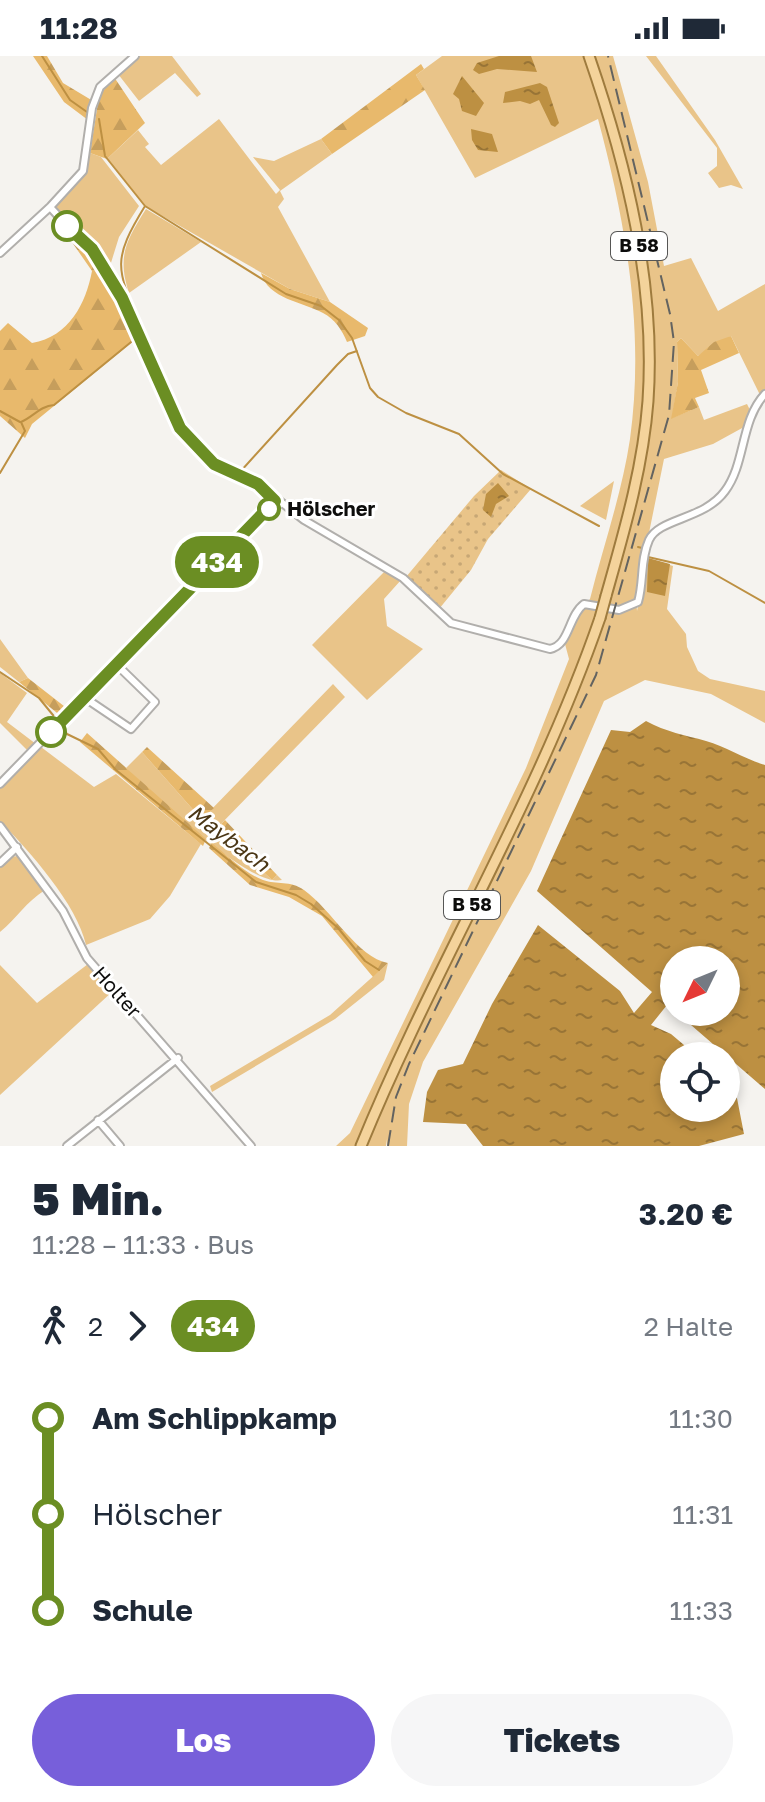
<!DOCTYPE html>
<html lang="de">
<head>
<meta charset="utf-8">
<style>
  :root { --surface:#fff; --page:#f6f6f7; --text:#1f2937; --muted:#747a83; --accent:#775fda }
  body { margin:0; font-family:"Golos Text",sans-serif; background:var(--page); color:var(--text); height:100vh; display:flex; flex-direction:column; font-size:30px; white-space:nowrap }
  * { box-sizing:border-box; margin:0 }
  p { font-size:26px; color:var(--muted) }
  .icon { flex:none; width:44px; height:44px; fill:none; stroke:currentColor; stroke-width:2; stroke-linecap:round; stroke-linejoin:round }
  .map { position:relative; height:1090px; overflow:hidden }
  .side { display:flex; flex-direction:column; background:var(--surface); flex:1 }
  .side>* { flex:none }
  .badge { padding:0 16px; border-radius:26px; font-size:28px; line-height:52px }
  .needle { width:52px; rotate:227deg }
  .fabs { position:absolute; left:660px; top:890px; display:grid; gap:16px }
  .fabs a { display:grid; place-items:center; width:80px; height:80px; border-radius:50%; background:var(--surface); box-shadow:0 4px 12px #0003; font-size:40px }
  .map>.badge { position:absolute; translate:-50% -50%; box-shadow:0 0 0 4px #fff }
  .legs { display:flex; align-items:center; gap:12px; height:88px; padding:0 32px; font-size:26px }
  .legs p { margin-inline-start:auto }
  .overview { display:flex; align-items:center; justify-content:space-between; height:136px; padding:0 32px }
  h1 { font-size:44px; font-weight:800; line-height:60px }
  .cta { display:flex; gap:16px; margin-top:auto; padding:16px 32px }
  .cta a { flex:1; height:92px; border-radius:48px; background:var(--accent); color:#fff; font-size:32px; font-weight:800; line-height:92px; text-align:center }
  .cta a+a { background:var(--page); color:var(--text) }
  ul { padding:0 32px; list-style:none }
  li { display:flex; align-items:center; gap:28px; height:96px; font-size:30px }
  li i { display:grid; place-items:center; width:12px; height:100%; margin:0 10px; background:currentColor }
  li i::after { content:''; width:20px; height:20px; margin:-10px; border:6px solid; border-radius:50%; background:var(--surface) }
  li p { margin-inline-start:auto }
  li:first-child i { background:linear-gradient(#0000 50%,currentColor 0) }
  li:last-child i { background:linear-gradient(currentColor 50%,#0000 0) }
  .status { display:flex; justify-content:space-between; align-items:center; height:56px; padding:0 40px; background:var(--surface); direction:ltr }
  .status svg { height:22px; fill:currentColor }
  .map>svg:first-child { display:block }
</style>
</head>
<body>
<div class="status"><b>11:28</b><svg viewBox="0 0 49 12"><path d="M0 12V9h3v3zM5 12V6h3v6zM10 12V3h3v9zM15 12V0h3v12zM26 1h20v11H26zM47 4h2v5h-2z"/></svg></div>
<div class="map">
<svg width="765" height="1090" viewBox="0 0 765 1090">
  <defs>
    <pattern id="forest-firs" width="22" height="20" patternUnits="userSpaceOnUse" patternTransform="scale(2)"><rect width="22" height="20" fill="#e8b96c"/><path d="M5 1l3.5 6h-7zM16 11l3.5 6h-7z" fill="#c69e5c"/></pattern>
    <pattern id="park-dots" width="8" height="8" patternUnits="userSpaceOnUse" patternTransform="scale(2)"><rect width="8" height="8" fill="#e9c489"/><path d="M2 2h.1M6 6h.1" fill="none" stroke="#c7a775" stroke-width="1.8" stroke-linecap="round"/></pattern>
    <pattern id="water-ripples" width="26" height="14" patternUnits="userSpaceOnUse" patternTransform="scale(2)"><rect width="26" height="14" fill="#bd9042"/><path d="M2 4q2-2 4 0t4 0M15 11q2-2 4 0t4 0" fill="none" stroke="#987436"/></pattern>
  </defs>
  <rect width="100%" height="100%" fill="#f5f3ef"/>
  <!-- green -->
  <path fill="#e9c489" d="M139,0h33l29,38 -4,3 -22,-24 -36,28 -21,-27z
    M442,0h171l35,126 16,84 27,-8 27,53 47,-27v106l-5,5 -29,-59 -33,20 -17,-18 -4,4 1,40 -6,36 27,-11 5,13 43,-16 3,6 -6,17 -31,17 -49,15 -28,138 1,14 11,-53 25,8 -6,43 19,25 1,13 11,24 12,8 55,12v32l-54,-29 -66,-14 -41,21 -73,170 -108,191 -14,42 -2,42h-20v-7l-1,7h-50l14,-13 176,-365 43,-109 -4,-15 11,-29 14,-16c13,-52 32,-106 40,-160 15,-108 -4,-216 -32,-320l-123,59 -59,-103z
    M646,0h10l59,84 28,49 -12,-4 -12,3 -11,-15 9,-7v-18z
    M219,63l57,75 4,-4 -27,-33 21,4 47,-22 11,15 -52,37 4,8 -6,8 52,95 -40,-13 -145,-83 -38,-47 31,-29 11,14 -4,3 16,18z
    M90,97l11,4 38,49 -20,31 -9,29 -55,-59c17,-16 30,-30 35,-54z
    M146,153l55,33 -72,51c-12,-37 -3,-52 17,-84z
    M614,425l-8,39 -26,-14z
    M386,514l15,10 -17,19 3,27 36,23 -56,51 -55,-55z
    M0,583l28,39 -9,4 -19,-15z
    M0,617l27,20 -20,29 29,22 -8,7 -28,-28z
    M333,628l12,13 -128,131 55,52 5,-5 5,5c-33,8 -129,-87 -156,-112l16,-16 54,61 10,2z
    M41,691l53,40 22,-13 85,70 -31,52 -20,23 -64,26c-9,-41 -57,-94 -86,-124v-33z
    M18,800l27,34c-19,12 -28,28 -45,42v-66l9,-9z
    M388,907l-4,17 -49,39 -123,73 -2,-6 120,-71z
    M88,908l25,27 -113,104v-130l37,38z"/>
  <!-- forest -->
  <path fill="url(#forest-firs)" d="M33,0h14l16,27 30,18 -5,19 -24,-18z
    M421,8l3,5 -8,6 9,15 -93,64 -11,-15z
    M114,21l31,46 -38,36 -17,-6 9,-57z
    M69,173l32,37 35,73 -104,85 -7,14 -25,-22v-85l8,-8 24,20c37,-6 54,-40 60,-72l-25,-36z
    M261,217l29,16 40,13 38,26 -3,8 -18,6c-5,-12 -12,-23 -24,-29 -20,-11 -55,-14 -62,-40z
    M731,280l8,17 -38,17 8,23 -14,5 4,9 -28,12 7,-37 -1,-40 4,-4 17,18 16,-14z
    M28,622l41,32 -7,7 -43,-35z
    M87,677l119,106 -3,7 -123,-104z
    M147,691l67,61 -8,7 -10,-2 -54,-61z
    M225,764l52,55 -5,5 -55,-52z
    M212,787c15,12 32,30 51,37 14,5 27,0 41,10 27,19 54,68 84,73l-15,14 -51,-61 -33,-19 -39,-12 -41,-37z"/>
  <!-- park -->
  <path fill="url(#park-dots)" d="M501,414l30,19 -43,50 -17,31 -32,39 -33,-32 68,-81z"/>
  <!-- water -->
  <path fill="url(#water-ripples)" d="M499,0h32l6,16 -40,-3 -18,5 -6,-4 4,-7z
    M462,20l22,27 -8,13 -14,-5 -3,-12 -6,-5z
    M540,27l7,4 12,36 -4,4 -4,-2 -12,-25 -9,4 -10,-3 -17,2 2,-11z
    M471,73l21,5 6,18 -20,-2 -6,-10z
    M498,427l11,13 -13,8 -5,13 -8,-7 3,-16z
    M648,502l22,6 -5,32 -18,-4z
    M646,665c20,11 39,14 60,20 20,6 39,18 59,24v324l-89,-77h50v-52h-52v50l-7,-5 -16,20 20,9 26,22h-23v52h52v-28l9,8 9,46 -45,12h-216l-17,-22 -43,-2 4,-30 11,-22 25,-6 29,-60 46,-79 82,66 14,22 18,-21 -115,-101 74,-161 19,2z"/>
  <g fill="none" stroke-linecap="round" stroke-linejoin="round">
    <!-- stream -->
    <path stroke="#bd9042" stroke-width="2" d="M42,0l28,44 17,12
      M99,63l6,37 40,50c-33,54 -29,62 -5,118
      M145,150l141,88 35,12 18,14 13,18 18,50 8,9 28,16 53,21 44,40 96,52
      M0,355l20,11
      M240,416l97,-107 11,-11 9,-3
      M0,417l25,-42 -4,-9c12,-5 19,-16 33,-17l82,-67
      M638,491l4,1
      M648,501l61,14 56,32
      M0,616l39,26 18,22
      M62,672l5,6 31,15 18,21 140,112 40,13 15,9 27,24 27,33 14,9"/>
    <!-- minor casing -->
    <g stroke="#b1afac" stroke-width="10">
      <path id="minor" d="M50,151l54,59 31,61 36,87 17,24 26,26 44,20 46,36 99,58 48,45 99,26c20,-4 18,-33 34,-45l35,6 19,-8c6,-20 2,-42 11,-62 10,-22 55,-20 76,-49 21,-28 15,-70 40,-97
        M0,197l50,-46 33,-36 9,-63 8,-21 35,-31
        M85,642l46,31 24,-27 -38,-37
        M0,728l275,-283
        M0,770l63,85 24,47 164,188
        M0,807l17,-16
        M98,1064l22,26
        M67,1090l111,-88"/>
    </g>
    <!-- primary casing -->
    <g stroke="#9e7b3e" stroke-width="13">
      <path id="primary" d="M589,0c38,110 67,228 59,345 -5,67 -24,131 -42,195
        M361,1090c73,-179 176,-345 239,-528"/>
    </g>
    <!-- minor -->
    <use href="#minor" stroke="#fff" stroke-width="6"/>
    <!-- primary -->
    <use href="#primary" stroke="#f4d39b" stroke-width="9"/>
    <!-- rail -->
    <path stroke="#636360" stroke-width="2" stroke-dasharray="16 8" stroke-linecap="butt" d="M388,1090l8,-49 13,-33 187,-389 73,-260 5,-73 -4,-28 -62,-258"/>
    <!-- primary-bridge casing -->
    <g stroke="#9e7b3e" stroke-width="13" stroke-linecap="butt">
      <path id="primary-bridge" d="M600,562l6,-22"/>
    </g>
    <!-- primary-bridge -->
    <use href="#primary-bridge" stroke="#f4d39b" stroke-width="9"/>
  </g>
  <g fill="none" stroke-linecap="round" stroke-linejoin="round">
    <!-- line-1 casing -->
    <g stroke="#fff" stroke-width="18">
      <path id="line-1" d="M51,676l224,-231 -17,-17 -44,-20 -34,-36 -58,-130 -30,-49 -25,-23"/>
    </g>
    <!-- line-1 -->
    <use href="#line-1" stroke="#6b8e23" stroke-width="12"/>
  </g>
  <!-- markers -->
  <g fill="#fff" stroke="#6b8e23" stroke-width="4">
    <circle cx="67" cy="170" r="14"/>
    <circle cx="269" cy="453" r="10"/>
    <circle cx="51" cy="676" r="14"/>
  </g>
  <g text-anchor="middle" stroke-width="6" stroke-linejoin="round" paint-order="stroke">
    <!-- shield labels -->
    <g fill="#fff" stroke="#565655" stroke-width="2">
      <rect x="611" y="176" width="56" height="28" rx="6"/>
      <rect x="444" y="835" width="56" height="28" rx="6"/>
    </g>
    <g font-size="18" font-weight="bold" fill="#0d0d0c">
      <text x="639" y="196">B 58</text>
      <text x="472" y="855">B 58</text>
    </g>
    <!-- stop labels -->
    <g font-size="20" font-weight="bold" fill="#0d0d0c" stroke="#fff" text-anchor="start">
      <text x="287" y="460">Hölscher</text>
    </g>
    <!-- street labels -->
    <g font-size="20" fill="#0d0d0c" stroke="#fff">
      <text transform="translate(117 936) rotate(48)" y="7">Holter</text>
    </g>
    <!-- water labels -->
    <g font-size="22" font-style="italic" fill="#4b3716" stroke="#fff">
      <text transform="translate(229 782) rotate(37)" y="8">Maybach</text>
    </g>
  </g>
</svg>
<div class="fabs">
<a><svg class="needle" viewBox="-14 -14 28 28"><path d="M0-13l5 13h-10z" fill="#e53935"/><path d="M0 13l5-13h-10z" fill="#747a83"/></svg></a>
<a><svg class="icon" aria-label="locate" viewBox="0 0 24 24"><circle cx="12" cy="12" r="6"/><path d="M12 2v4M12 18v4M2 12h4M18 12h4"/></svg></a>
</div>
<b class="badge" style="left:217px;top:506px;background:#6b8e23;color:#fff">434</b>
</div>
<section class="side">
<div class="overview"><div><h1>5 Min.</h1><p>11:28 – 11:33 · Bus</p></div><b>3.20 €</b></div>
<div class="legs"><svg class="icon" aria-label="walk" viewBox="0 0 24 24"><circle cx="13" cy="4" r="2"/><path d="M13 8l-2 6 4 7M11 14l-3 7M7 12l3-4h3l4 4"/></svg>2<svg class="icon" aria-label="forward" viewBox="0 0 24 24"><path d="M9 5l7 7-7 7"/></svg><b class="badge" style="background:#6b8e23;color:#fff">434</b><p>2 Halte</p></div>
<ul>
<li><i style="color:#6b8e23"></i><b>Am Schlippkamp</b><p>11:30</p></li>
<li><i style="color:#6b8e23"></i><span>Hölscher</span><p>11:31</p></li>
<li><i style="color:#6b8e23"></i><b>Schule</b><p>11:33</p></li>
</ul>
<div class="cta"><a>Los</a><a>Tickets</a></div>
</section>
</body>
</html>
